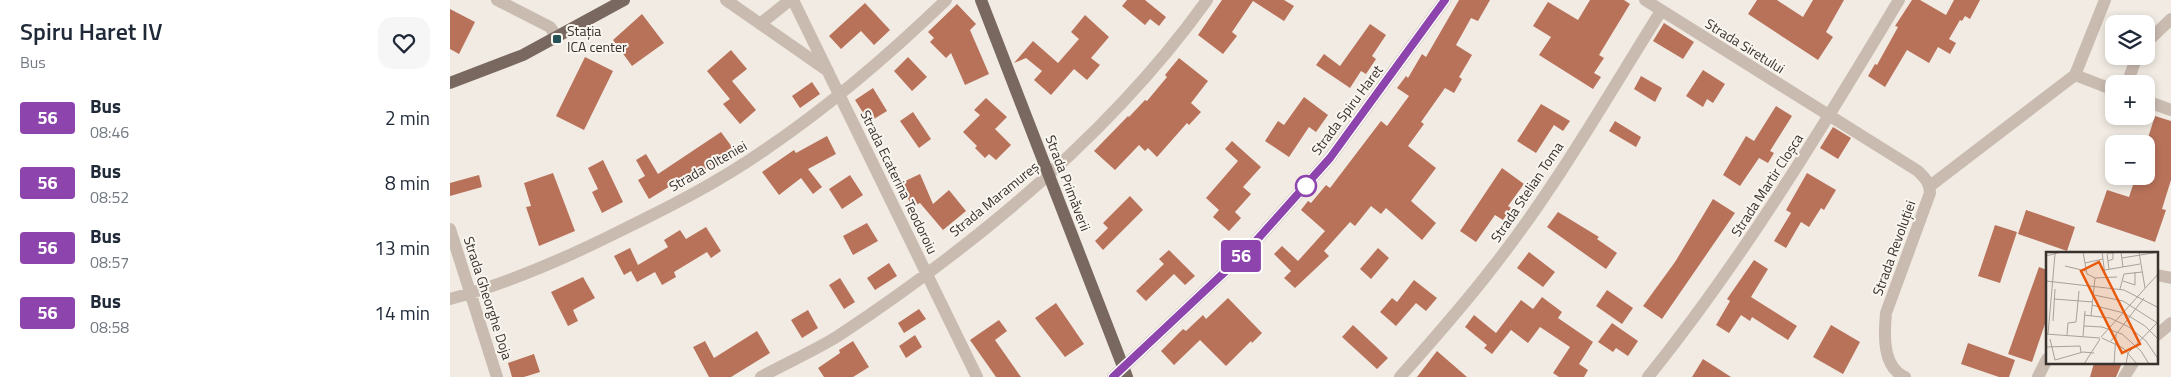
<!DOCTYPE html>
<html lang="en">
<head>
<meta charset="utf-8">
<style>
  :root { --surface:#fff; --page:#f6f6f7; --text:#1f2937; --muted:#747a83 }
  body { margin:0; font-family:"Titillium Web",sans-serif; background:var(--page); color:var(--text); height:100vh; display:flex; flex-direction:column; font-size:19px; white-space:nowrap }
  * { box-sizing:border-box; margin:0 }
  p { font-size:16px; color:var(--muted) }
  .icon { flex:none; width:28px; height:28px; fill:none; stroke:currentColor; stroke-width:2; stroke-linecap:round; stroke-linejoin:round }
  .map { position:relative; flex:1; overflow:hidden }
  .panel { display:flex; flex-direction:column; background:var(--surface); width:450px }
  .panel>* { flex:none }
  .badge { padding:0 10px; border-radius:4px; font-size:18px; line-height:32px }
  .buttons { position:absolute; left:1655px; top:15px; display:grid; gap:10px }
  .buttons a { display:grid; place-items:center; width:50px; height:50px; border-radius:10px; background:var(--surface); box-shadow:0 2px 8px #0003; font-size:25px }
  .map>.badge { position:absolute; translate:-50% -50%; box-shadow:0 0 0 2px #fff }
  .round { display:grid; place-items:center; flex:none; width:52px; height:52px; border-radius:15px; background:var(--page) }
  .headline { display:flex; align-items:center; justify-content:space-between; height:85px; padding:0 20px }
  h1 { font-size:24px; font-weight:600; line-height:38px }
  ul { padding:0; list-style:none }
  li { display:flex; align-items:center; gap:15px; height:65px; padding:0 20px }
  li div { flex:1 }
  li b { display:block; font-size:19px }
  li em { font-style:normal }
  li .badge { min-width:55px; font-weight:700; text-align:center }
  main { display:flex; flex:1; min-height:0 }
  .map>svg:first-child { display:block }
</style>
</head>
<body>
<main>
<section class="panel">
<div class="headline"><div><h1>Spiru Haret IV</h1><p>Bus</p></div><a class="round"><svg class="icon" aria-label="heart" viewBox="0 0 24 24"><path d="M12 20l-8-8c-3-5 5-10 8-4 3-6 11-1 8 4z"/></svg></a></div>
<ul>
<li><span class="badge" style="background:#8e44ad;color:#fff">56</span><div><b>Bus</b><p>08:46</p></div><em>2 min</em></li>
<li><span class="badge" style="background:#8e44ad;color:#fff">56</span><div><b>Bus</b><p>08:52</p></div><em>8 min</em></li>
<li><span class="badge" style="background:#8e44ad;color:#fff">56</span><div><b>Bus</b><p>08:57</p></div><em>13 min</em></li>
<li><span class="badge" style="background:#8e44ad;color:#fff">56</span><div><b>Bus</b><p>08:58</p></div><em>14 min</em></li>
</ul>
</section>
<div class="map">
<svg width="1721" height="377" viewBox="0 0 1721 377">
  <rect width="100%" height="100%" fill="#f1ebe3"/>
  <!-- building -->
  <path fill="#b9725a" d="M677,0h18l21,17 -7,9 -9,-7 -5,6 -23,-19z
    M772,0h62l10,6 -10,15 -31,-20 -21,31 5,4 -14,18 -25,-19z
    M1009,0h31l-12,21 -7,-3 -15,27 16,10 -13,22 3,2 -8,14 -9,-5 -24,34 3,2 -16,22 28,22 -25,33 25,22 -14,17 -36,-32 -5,6 -10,-8 -16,20 -5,-4 -26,29 5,5 -34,32 -11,-10 7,-7 -17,-17 8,-8 16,15 27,-30 -24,-21 7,-9 3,2 15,-18 4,3 51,-67 6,5 22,-30 -12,-8 9,-12 2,2 14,-24 4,3z
    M1140,0h34l6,4 -31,51 5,3 -10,15 7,4 -8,12 -54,-34 12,-18 -18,-11 15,-24 30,18z
    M1307,0h20l26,17 10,-17h31l-18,32 7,5 -15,23 -70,-46z
    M1462,0h8l26,15 8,-15h26l-10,19 -5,-3 -3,5 -2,-1 -11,19 7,4 -6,11 -12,-7 -9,16 -22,-13 -22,37 -17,-11 7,-12 2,1 21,-38 -3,-1z
    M415,3l25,27 -16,15 -13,-14 -20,18 -12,-13z
    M507,4l19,20 -6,6 19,44 -24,11 -14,-32 -5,5 -16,-16 4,-4 -6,-6z
    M0,9l25,13 -16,32 -9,-5z
    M192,14l22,29 -32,23 -19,-26z
    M635,15l24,22 -18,21 9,7 -13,15 -13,-11 -23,26 -17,-15 8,-9 -16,-13 -12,5 19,-22 25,22 21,-24 -8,-7z
    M1214,23l30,19 -11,17 -30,-18z
    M920,24l16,11 -14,21 4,3 -10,15 -5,-3 -11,17 -34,-23 8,-11 16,12z
    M281,50l16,19 -15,12 24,29 -16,14 -17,-20 7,-5 -23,-28z
    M135,57l28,14 -29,59 -28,-14z
    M458,57l19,20 -15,14 -18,-20z
    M729,58l29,23 -17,22 10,9 -12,13 -2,-2 -30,34 -9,-9 -3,3 -6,-6 -24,25 -21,-19 34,-35 1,1 16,-17 2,1 20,-24 -2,-2z
    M1253,70l22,14 -12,19 -6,-4 -4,8 -17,-11z
    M1191,76l21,12 -7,14 -21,-13z
    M362,82l8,12 -20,14 -8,-12z
    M423,88l14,23 -18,11 -14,-22z
    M854,97l24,18 -12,17 -7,-5 -20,30 -24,-16 13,-20 6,4z
    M536,98l21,19 -12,12 16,16 -15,15 -7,-6 -4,4 -10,-10 2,-2 -14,-14 17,-17 -6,-5z
    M1091,104l29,17 -7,10 -9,-6 -18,28 -19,-12z
    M1326,106l16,10 -22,35 4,2 -6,10 -9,-5 -19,28 -17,-11 23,-39 8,5z
    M463,112l18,27 -12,9 -19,-27z
    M1705,116l16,5v59l-9,29 4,1 -11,32 -59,-20 11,-32 22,7 7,-21h10v-32z
    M1165,121l26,16 -5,10 -27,-16z
    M1383,127l18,11 -13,21 -18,-11z
    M271,132l14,19 -15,12 -2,-3 -21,15 -1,-2 -22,15 -2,-3 -23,14 -11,-19 7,-4 -9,-16 10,-6 12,20z
    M377,136l9,18 -28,15 14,18 -9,7 -12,-16 -22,17 -17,-23 32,-22 2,3z
    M782,141l29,26 -18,20 8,7 -16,18 6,6 -12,13 -16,-14 6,-7 -13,-12 32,-37 -13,-12z
    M153,160l20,42 -21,11 -10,-21 6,-3 -10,-21z
    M1052,168l22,16 -16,22 3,2 -8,12 -8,-5 -19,27 -16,-11z
    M103,173l22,58 -36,15 -13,-39 5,-1 -7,-23z
    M1357,173l29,17 -12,20 -3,-2 -12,19 -8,-5 -15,26 -12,-7 17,-28 -5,-3z
    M470,174l13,30 16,-14 17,21 -23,19 -23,-27 -8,4 -11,-24z
    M29,175l3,12 -32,9v-13z
    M400,175l13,20 -21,14 -13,-20z
    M680,196l13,14 -40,40 -8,-9 13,-13 -5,-5z
    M1263,199l22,14 -73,106 -19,-13 32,-44z
    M1576,210l49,17 -8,24 -49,-17z
    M1108,212l41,25 -2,2 20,14 -11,16 -59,-42z
    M417,223l11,18 -25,14 -10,-19z
    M1545,225l22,7 -17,51 -22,-7z
    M256,227l15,24 -10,7 -4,-6 -33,20 2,5 -14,8 -7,-13 -18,10 -6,-11 -7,4 -10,-19 16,-8 8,17 30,-18 -4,-7 16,-10 6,9z
    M928,248l11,10 -18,21 -11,-10z
    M719,250l26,26 -10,9 -11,-11 -28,27 -10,-10 28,-27 -5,-5z
    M1079,252l26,20 -12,15 -26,-19z
    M1304,260l14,9 -17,28 46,29 -9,14 -36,-23 -2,4 -9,-6 -12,18 -13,-8 14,-24 -3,-2z
    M439,263l8,13 -22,14 -8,-12z
    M1589,267l8,3v48l-15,44 -24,-8z
    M133,277l12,21 -22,12 5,11 -10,5 -17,-34z
    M390,278l15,24 -11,7 -15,-24z
    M964,280l23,18 -11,13 -10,-8 -20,23 -16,-14 12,-14 5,4z
    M1157,290l26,18 -11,16 -26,-18z
    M1092,297l20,15 -4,6 35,24 -14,22 9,6 -4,7h-25l-6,-4 17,-26 -30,-20 -12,16 -17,-13 -19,24 -8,-6 3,-3 -22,-18 9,-12 22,18 25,-33 12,9z
    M778,298l34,35 -10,10 -1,-2 -25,25 -26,-26 -26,25 -13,-14 22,-22 3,2 17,-16 3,4z
    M606,303l28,41 -19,13 -30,-39z
    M469,309l7,10 -22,14 -6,-10z
    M358,310l10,18 -16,10 -11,-18z
    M549,320l8,11 -12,9 26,37h-25l-26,-37z
    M1162,323l26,18 -10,15 -12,-8 -3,4 -15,-10z
    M903,325l35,33 -11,11 -35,-32z
    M1381,325l29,17 -17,32 -30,-17z
    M307,331l13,22 -39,24h-22l-16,-30 12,-6 9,17z
    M465,335l7,12 -16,11 -7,-12z
    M403,341l16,26 -16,10h-29l-6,-9 22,-15 -1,-3z
    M1518,343l47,17 -6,17h-10l-38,-13z
    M987,351l30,26h-50z
    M84,354l6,18 -16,5h-12l-4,-14z
    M1253,359l28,18h-39z
    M1644,363h28l-6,14h-26z"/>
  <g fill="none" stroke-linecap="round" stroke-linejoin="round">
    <!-- minor -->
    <path stroke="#c9bbb0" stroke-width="12" d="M47,0l53,27 7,10
      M276,0l102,71
      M343,0l184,377
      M1195,0l273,171c7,7 12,12 12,22l-44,120c-2,21 -4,54 19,64
      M310,24l30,-24
      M1696,43l25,-24
      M1625,75l30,-75
      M1677,84l10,-28
      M1696,101l25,9
      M1480,186l145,-111 39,15
      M0,229l47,148
      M1707,275l14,3
      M0,299c59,-16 114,-40 168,-67 51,-25 101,-50 148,-83 65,-44 124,-95 180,-149
      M1707,335l14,-12
      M311,377c25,-14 53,-26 77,-41 136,-90 274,-203 369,-336
      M663,377l133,-125 84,-94 115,-158
      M950,377c32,-36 64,-72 93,-110 63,-80 114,-170 168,-256
      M1198,377c95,-118 173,-247 251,-377
      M1588,377l9,-18
      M1674,377l9,-14"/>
    <!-- major -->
    <path stroke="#796860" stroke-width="12" d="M531,0l146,377
      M0,83l73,-28 101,-55"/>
  </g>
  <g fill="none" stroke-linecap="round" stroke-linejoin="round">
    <!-- line casing -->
    <g stroke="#fff" stroke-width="11">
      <path id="line" d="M663,377l133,-125 84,-94 115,-158"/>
    </g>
    <!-- line -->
    <use href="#line" stroke="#8e44ad" stroke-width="8"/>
  </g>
  <!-- markers -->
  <rect fill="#265256" stroke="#f9f5ef" stroke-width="2" x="102" y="34" width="10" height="10" rx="2.5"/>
  <circle fill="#fff" stroke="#8e44ad" stroke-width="2.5" cx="856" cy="186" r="10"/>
  <g text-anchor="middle" stroke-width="4" stroke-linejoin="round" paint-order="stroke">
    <!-- poi labels -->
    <g font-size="14" fill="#39312d" stroke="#f9f5ef" text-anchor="start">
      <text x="117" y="36">Stația<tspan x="117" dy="16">ICA center</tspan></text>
    </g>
    <!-- street labels -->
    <g font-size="14" fill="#39312d" stroke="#f9f5ef">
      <text transform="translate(1295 46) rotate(32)" y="5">Strada Siretului</text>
      <text transform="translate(897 110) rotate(-53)" y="5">Strada Spiru Haret</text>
      <text transform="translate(258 166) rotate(-30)" y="5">Strada Olteniei</text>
      <text transform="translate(449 182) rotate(64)" y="5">Strada Ecaterina Teodoroiu</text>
      <text transform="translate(618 183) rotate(69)" y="5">Strada Primăverii</text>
      <text transform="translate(1317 185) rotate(-57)" y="5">Strada Martir Cloșca</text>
      <text transform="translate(1077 192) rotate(-56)" y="5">Strada Stelian Toma</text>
      <text transform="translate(544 199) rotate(-39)" y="5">Strada Maramureș</text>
      <text transform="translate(1444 248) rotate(-70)" y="5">Strada Revoluției</text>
      <text transform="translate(38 298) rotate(72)" y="5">Strada Gheorghe Doja</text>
    </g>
  </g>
  <!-- overview -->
  <g transform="translate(1596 252)">
    <rect width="112" height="112" fill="#f1ebe3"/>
    <path fill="none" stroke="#a7a19a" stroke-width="1" d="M37,0l4,22 8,4M56,0l3,23M75,0l2,15M93,0l6,36M61,1h6v6l-5,2M61,2l2,15M0,4l15,-4M76,6l37,-6M39,11l18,-4M19,14l21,5M59,18l35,-6M0,29l78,9 35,18M77,29l12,4v-13M74,37l4,-15 18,-2M0,40v20M48,43l29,6 36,23M8,47l39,3M46,53l32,8 21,13 14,14M38,63l26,3 19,9 17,14 13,19M45,64l4,-38 22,-1M7,69l2,-32M38,74l18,1 20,7 19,17 8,13M0,82l54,4M2,82l7,-80M21,83l1,-12 8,-1 3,-31M37,85l2,-26M55,85l58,-64M56,86l21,10 14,16M4,87l5,21 28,-8 11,1M65,89l33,-43M0,95l34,-1 1,6M38,112l16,-25M68,112l2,-29M80,112l2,-11 29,-30"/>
    <path fill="#e8590c" fill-opacity="0.15" stroke="#e8590c" stroke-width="2.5" d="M53,10l41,82 -18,9 -41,-82z"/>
    <rect width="112" height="112" fill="none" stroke="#39312d" stroke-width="2.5"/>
  </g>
</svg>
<div class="buttons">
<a><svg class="icon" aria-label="layers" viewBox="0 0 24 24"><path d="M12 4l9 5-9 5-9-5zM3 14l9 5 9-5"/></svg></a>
<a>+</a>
<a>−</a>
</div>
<b class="badge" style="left:791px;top:256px;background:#8e44ad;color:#fff">56</b>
</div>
</main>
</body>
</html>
